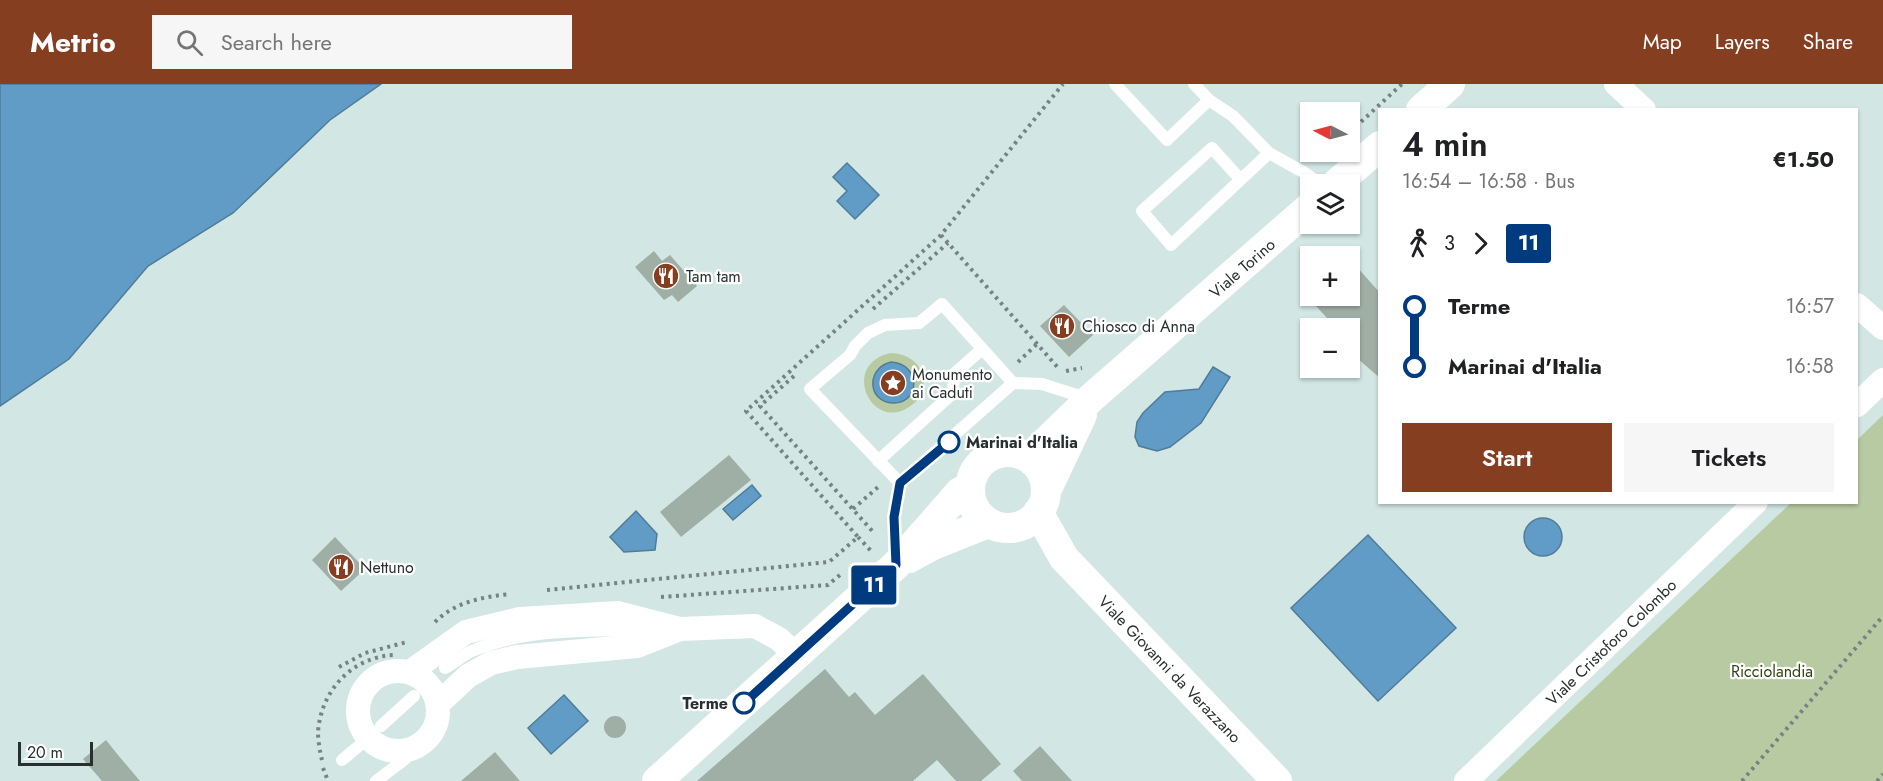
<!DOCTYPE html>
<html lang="en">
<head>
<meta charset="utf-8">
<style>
  :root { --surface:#fff; --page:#f6f6f6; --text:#202124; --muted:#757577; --accent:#863e21 }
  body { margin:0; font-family:Jost,sans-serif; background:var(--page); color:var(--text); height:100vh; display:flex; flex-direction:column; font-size:22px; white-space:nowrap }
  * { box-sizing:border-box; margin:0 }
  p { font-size:20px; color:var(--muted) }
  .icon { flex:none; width:33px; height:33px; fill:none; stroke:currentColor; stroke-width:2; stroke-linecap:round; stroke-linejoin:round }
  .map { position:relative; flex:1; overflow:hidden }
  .panel { position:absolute; left:1378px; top:24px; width:480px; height:396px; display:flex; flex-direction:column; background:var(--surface); border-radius:0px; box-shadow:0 2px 4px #0004 }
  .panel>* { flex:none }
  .badge { padding:0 12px; border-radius:4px; font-size:21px; line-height:39px }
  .needle { width:39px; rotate:276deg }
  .buttons { position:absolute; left:1300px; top:18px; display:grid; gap:12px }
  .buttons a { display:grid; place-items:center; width:60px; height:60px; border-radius:0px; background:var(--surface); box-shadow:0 2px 4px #0004; font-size:30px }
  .scale { position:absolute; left:18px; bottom:15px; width:75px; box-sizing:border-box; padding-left:6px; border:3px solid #28302f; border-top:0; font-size:16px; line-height:21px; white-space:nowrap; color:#28302f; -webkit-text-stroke:4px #fff; paint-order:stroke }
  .map>.badge { position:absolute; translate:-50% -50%; box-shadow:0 0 0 3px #fff }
  .legs { display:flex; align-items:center; gap:9px; height:66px; padding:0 24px; font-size:20px }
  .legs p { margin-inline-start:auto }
  .head { display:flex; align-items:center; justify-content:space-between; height:102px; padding:0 24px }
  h1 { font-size:33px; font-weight:600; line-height:45px }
  .action { display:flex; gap:12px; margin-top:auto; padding:12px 24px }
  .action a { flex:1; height:69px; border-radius:0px; background:var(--accent); color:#fff; font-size:24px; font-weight:600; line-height:69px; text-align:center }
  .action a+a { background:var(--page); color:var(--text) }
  ul { padding:0 24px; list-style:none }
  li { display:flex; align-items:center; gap:21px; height:60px; font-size:22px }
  li i { display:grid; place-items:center; width:9px; height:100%; margin:0 8px; background:currentColor }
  li i::after { content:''; width:15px; height:15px; margin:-8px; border:4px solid; border-radius:50%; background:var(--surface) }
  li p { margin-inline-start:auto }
  li:first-child i { background:linear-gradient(#0000 50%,currentColor 0) }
  li:last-child i { background:linear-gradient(currentColor 50%,#0000 0) }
  header { display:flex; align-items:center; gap:36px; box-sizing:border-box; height:84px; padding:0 30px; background:var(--accent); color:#fff }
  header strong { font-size:28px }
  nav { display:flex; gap:33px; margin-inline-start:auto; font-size:21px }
  .search { width:420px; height:54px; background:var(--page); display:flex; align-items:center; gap:15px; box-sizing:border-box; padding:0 21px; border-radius:0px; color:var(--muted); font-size:22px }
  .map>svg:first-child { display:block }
</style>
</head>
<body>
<header>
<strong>Metrio</strong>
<div class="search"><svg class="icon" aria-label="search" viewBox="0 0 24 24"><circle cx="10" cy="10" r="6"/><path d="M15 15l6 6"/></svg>Search here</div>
<nav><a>Map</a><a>Layers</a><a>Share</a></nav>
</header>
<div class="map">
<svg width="1883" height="697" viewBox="0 0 1883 697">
  <rect width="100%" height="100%" fill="#d2e6e3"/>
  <!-- green -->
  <path fill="#b8caa1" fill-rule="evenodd" d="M890,269c20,0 37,14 33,36 -2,7 -7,14 -14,18 -36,25 -70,-41 -19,-54zM877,285l35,4 -13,29 -8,1 -7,-2z
    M1883,331v366h-387l295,-278 66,-1v-62z"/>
  <!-- water -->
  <path fill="#619cc7" stroke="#507c99" stroke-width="1.5" fill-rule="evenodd" d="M0,0h381l-51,36 -97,93 -85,53 -79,93 -69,47z
    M847,79l32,32 -24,24 -18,-18 10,-10 -14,-14z
    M891,278c31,2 29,42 2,41 -26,-1 -27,-35 -2,-41zM891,290l7,1 4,6 -2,6 -5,4 -7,-2c-4,-5 -3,-12 3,-15z
    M1213,283l17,10 -29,46 -31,24 -13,4 -18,-5 -4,-9 2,-15 6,-9 22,-21 34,-3z
    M752,401l9,11 -28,24 -10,-11z
    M636,427l21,23 -2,16 -31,2 -14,-15z
    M1524 453a19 19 0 1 1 38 0a19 19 0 1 1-38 0Z
    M1368,451l88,93 -78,73 -87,-93z
    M564,611l24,26 -37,33 -23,-26z"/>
  <!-- building -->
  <path fill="#a0afa5" d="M654,167l8,10 8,-6 27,31 -19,16 -6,-7 -8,5 -29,-33z
    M1350,175l30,34v85l-30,-26v-24h-14l-29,-32h43z
    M1064,221l29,30 -24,22 -29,-31z
    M729,371l22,25 -70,57 -21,-25z
    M335,453l30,32 -24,22 -29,-31z
    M825,585l24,28 6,-5 20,23 48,-41 78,90 -20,17h-25l-19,-21 -24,21h-216z
    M604 643a11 11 0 1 1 22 0a11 11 0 1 1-22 0Z
    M106,656l12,15 22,26h-38l-19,-22z
    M1040,662l32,35h-50l-9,-10z
    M495,668l25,29h-59z"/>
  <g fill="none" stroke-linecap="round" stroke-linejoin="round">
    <!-- path -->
    <path stroke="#768381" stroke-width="4" stroke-dasharray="3 4.5" stroke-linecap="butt" d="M1350,48l52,-48
      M941,151l119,135
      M873,225l75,-66
      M1018,278l19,-18
      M1066,287l16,-3
      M794,292l-34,30 115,128
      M853,425l25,-22
      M858,453l14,15
      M547,506l282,-28 29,-25 -112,-126 195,-176 122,-151
      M661,513l167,-12 13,-11
      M435,538c20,-20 47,-25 75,-28
      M339,583l26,-14 42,-11
      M322,676c-2,-8 -4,-19 -4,-28 3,-42 35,-76 77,-77
      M323,684l5,13
      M1742,697l141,-165
      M1877,697l6,-7"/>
    <!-- service -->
    <path stroke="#fff" stroke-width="12" d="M1115,0l52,56 42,-40
      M1194,0l15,16 24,16 36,37 36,20 15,11
      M1240,95l-28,-31 -70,63 29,34 98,-92
      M878,377l75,-68 1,-19 27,-24
      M900,399l-90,-94 40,-34 5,-9 13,-13 17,-8 34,-2 23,-19 71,79
      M895,477l-1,-44 6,-34 113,-100 29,1 47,15
      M445,584c9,-5 18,-13 27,-17 57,-24 120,-20 180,-21
      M381,642l33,-30
      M342,676l18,-15
      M376,697l28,-21 11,-12"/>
    <!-- minor -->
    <path stroke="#fff" stroke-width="24" d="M1616,0l28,26
      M1857,221l26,23
      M1857,321l26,-25
      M358 627a40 40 0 1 1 80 0a40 40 0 1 1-80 0Z
      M410,588l56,-40 54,-13 98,-6 62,16 75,-3 24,13 18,17
      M438,620l30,-28 23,-13 26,-6 120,-11 43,-17
      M1466,697l290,-279"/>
    <!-- tertiary -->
    <path stroke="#fff" stroke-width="30" d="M1421,26l29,-26
      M1336,100l44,-38
      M970 406a38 38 0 1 1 76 0a38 38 0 1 1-76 0Z
      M1029,374l61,-59 221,-193
      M1046,407l36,-76
      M1038,428l26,46 213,223
      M909,474l24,-13 55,-22
      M657,697l239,-216 64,-73 10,-5"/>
  </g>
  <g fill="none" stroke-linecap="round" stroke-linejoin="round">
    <!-- line-1 casing -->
    <g stroke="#fff" stroke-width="14">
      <path id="line-1" d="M744,619l152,-138 -2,-48 6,-34 49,-41"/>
    </g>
    <!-- line-1 -->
    <use href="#line-1" stroke="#003b80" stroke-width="9"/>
  </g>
  <!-- icons -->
  <defs>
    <g id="restaurant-disc" transform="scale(1.35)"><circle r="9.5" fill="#863e21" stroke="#fff"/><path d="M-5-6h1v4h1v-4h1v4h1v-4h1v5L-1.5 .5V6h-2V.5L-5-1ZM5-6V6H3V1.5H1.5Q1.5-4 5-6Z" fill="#fff"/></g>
    <g id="sight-disc" transform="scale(1.35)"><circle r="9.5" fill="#863e21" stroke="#fff"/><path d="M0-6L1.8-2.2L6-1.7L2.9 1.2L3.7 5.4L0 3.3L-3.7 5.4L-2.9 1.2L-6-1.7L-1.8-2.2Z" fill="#fff"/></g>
  </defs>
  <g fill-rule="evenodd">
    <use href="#restaurant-disc" x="666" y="192"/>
    <use href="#restaurant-disc" x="1062" y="242"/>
    <use href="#sight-disc" x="893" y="299"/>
    <use href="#restaurant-disc" x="341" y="483"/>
  </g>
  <!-- markers -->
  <g fill="#fff" stroke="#003b80" stroke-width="3">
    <circle cx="949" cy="358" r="10"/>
    <circle cx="744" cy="619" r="10"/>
  </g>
  <g text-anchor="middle" stroke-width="4.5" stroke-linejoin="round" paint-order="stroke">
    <!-- street labels -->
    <g font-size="16" fill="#28302f" stroke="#fff">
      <text transform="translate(1242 184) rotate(-41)" y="6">Viale Torino</text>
      <text transform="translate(1611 558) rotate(-44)" y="6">Viale Cristoforo Colombo</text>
      <text transform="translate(1170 585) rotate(46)" y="6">Viale Giovanni da Verazzano</text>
    </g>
    <!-- poi labels -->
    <g font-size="16" fill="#28302f" stroke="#fff" text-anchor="start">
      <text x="686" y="198">Tam tam</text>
      <text x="1082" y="248">Chiosco di Anna</text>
      <text x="912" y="296">Monumento<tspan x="912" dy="18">ai Caduti</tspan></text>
      <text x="360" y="489">Nettuno</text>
    </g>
    <!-- stop labels -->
    <g font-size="16" font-weight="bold" fill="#28302f" stroke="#fff" text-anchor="start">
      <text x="966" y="364">Marinai d'Italia</text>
      <text x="728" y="625" text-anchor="end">Terme</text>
    </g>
    <!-- park labels -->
    <g font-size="16" fill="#314215" stroke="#fff">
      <text x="1772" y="593">Ricciolandia</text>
    </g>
  </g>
</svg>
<div class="buttons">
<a><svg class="needle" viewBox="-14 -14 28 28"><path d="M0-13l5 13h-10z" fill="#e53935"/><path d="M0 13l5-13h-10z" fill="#757577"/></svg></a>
<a><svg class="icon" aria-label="layers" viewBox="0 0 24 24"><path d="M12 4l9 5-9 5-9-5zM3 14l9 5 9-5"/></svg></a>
<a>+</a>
<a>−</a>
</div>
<div class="scale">20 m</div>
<b class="badge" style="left:874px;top:501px;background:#003b80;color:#fff">11</b>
<section class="panel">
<div class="head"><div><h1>4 min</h1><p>16:54 – 16:58 · Bus</p></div><b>€1.50</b></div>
<div class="legs"><svg class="icon" aria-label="walk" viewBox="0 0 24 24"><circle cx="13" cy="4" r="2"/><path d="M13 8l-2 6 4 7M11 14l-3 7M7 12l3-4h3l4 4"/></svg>3<svg class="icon" aria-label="forward" viewBox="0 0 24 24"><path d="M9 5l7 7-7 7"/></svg><b class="badge" style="background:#003b80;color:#fff">11</b></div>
<ul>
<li><i style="color:#003b80"></i><b>Terme</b><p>16:57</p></li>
<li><i style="color:#003b80"></i><b>Marinai d'Italia</b><p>16:58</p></li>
</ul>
<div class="action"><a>Start</a><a>Tickets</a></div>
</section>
</div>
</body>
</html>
